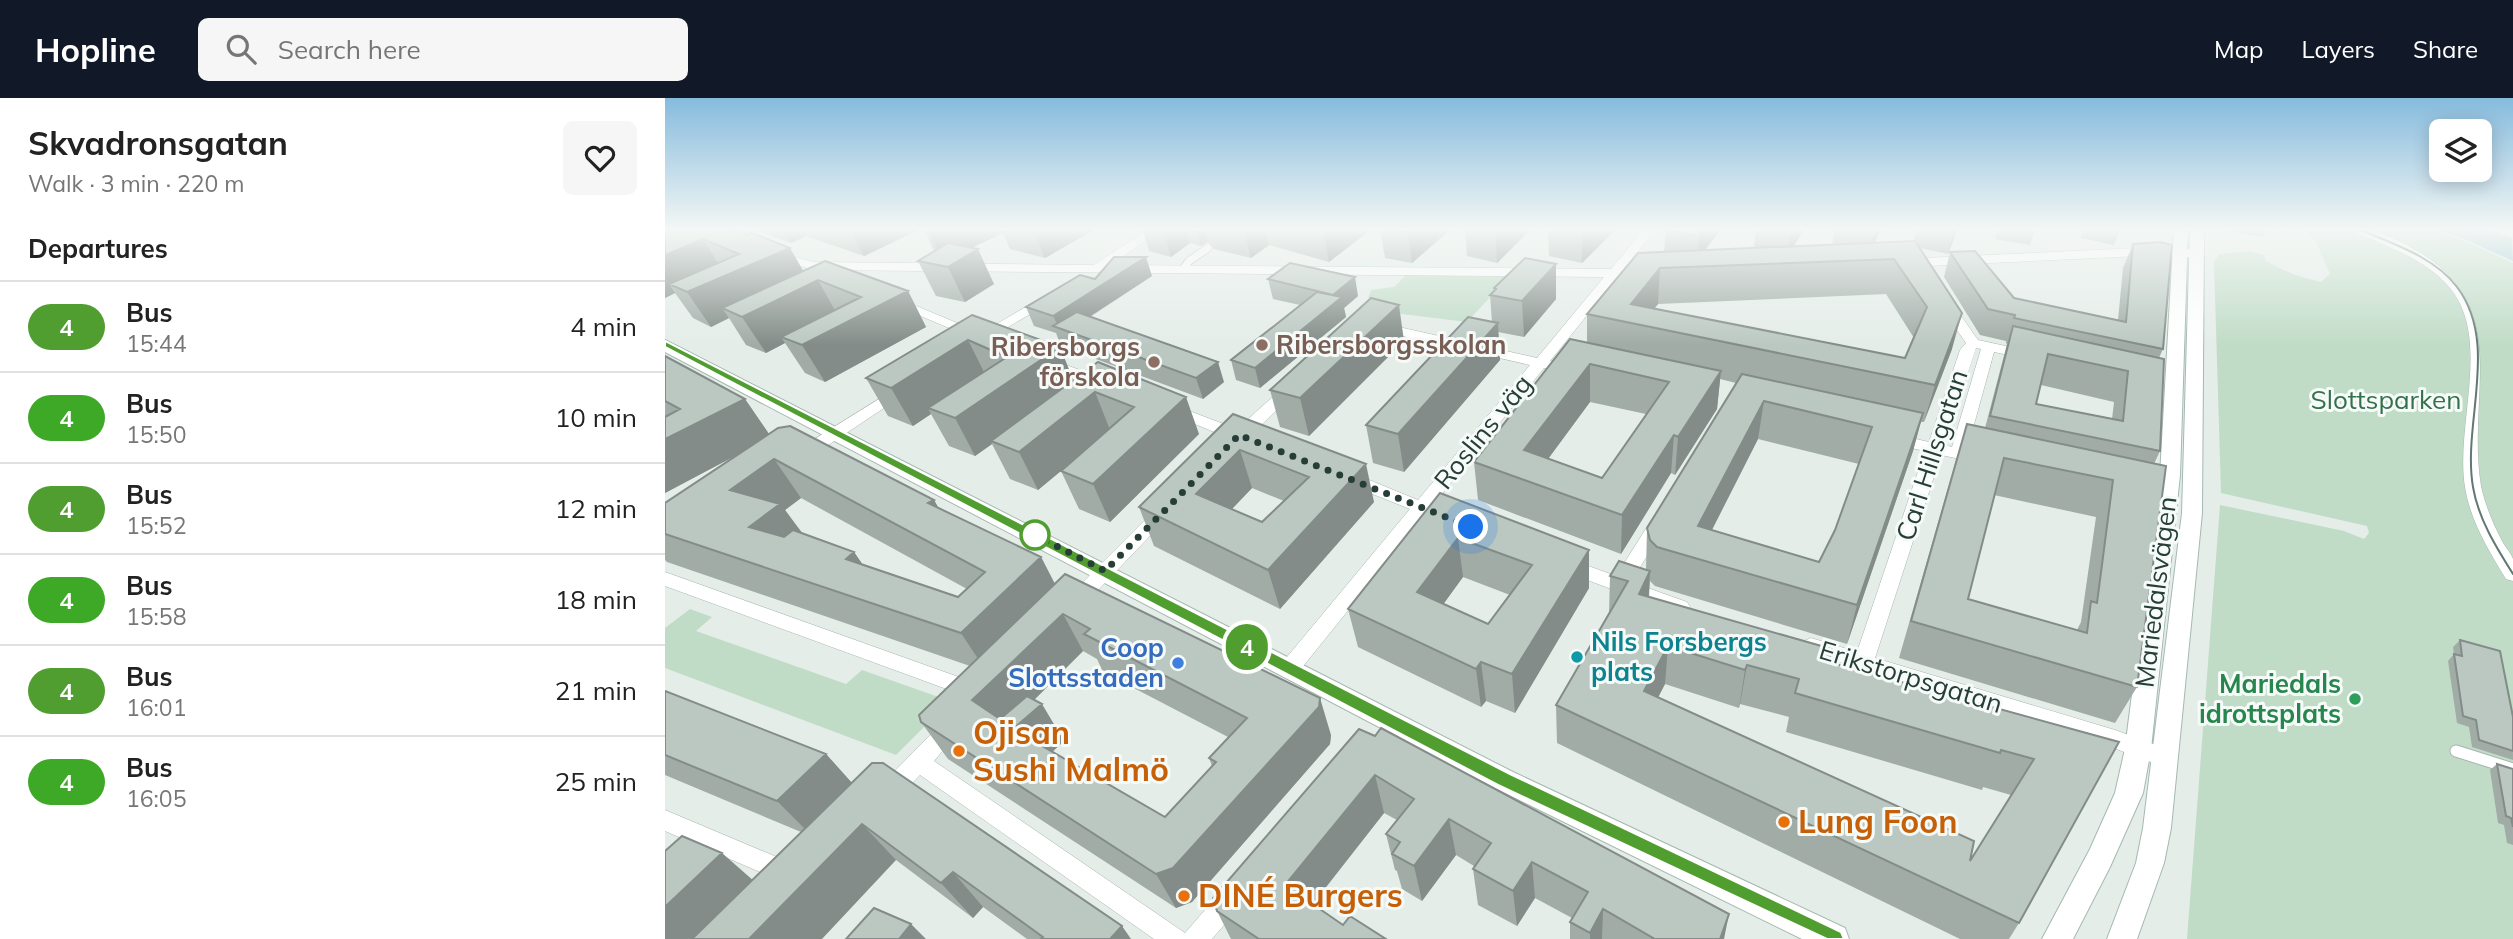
<!DOCTYPE html>
<html lang="en">
<head>
<meta charset="utf-8">
<style>
  :root { --surface:#fff; --page:#f6f6f6; --text:#222; --muted:#767676; --line:#e0e0e0; --accent:#111827 }
  body { margin:0; font-family:Mulish,sans-serif; background:var(--page); color:var(--text); height:100vh; display:flex; flex-direction:column; font-size:26px; white-space:nowrap }
  * { box-sizing:border-box; margin:0 }
  p { font-size:23px; color:var(--muted) }
  .icon { flex:none; width:38px; height:38px; fill:none; stroke:currentColor; stroke-width:2; stroke-linecap:round; stroke-linejoin:round }
  .map { position:relative; flex:1; overflow:hidden }
  .details { display:flex; flex-direction:column; background:var(--surface); width:665px }
  .details>* { flex:none }
  .badge { padding:0 14px; border-radius:23px; font-size:24px; line-height:46px }
  .tools { position:absolute; left:1764px; top:21px; display:grid; gap:14px }
  .tools a { display:grid; place-items:center; width:63px; height:63px; border-radius:10px; background:var(--surface); box-shadow:0 4px 18px #0003; font-size:35px }
  .you { position:absolute; width:35px; height:35px; margin:-18px; border:5px solid #fff; border-radius:50%; background:#1a73e8; box-shadow:0 0 0 10px #1a73e833 }
  .map>.badge { position:absolute; translate:-50% -50%; box-shadow:0 0 0 4px #fff }
  h2 { padding:0 28px; font-size:26px; line-height:63px }
  .round { display:grid; place-items:center; flex:none; width:74px; height:74px; border-radius:10px; background:var(--page) }
  .overview { display:flex; align-items:center; justify-content:space-between; height:119px; padding:0 28px }
  h1 { font-size:33px; font-weight:700; line-height:52px }
  ul { padding:0; list-style:none }
  li { display:flex; align-items:center; gap:21px; height:91px; padding:0 28px; border-top:2px solid var(--line) }
  li div { flex:1 }
  li b { display:block; font-size:26px }
  li em { font-style:normal }
  li .badge { min-width:77px; font-weight:700; text-align:center }
  header { display:flex; align-items:center; gap:42px; box-sizing:border-box; height:98px; padding:0 35px; background:var(--accent); color:#fff }
  header strong { font-size:33px }
  nav { display:flex; gap:38px; margin-inline-start:auto; font-size:24px }
  .search { width:490px; height:63px; background:var(--page); display:flex; align-items:center; gap:18px; box-sizing:border-box; padding:0 24px; border-radius:10px; color:var(--muted); font-size:26px }
  main { display:flex; flex:1; min-height:0 }
  .map>svg:first-child { display:block }
</style>
</head>
<body>
<header>
<strong>Hopline</strong>
<div class="search"><svg class="icon" aria-label="search" viewBox="0 0 24 24"><circle cx="10" cy="10" r="6"/><path d="M15 15l6 6"/></svg>Search here</div>
<nav><a>Map</a><a>Layers</a><a>Share</a></nav>
</header>
<main>
<section class="details">
<div class="overview"><div><h1>Skvadronsgatan</h1><p>Walk · 3 min · 220 m</p></div><a class="round"><svg class="icon" aria-label="heart" viewBox="0 0 24 24"><path d="M12 20l-8-8c-3-5 5-10 8-4 3-6 11-1 8 4z"/></svg></a></div>
<h2>Departures</h2>
<ul>
<li><span class="badge" style="background:#509e2f;color:#fff">4</span><div><b>Bus</b><p>15:44</p></div><em>4 min</em></li>
<li><span class="badge" style="background:#3ea827;color:#fff">4</span><div><b>Bus</b><p>15:50</p></div><em>10 min</em></li>
<li><span class="badge" style="background:#509e2f;color:#fff">4</span><div><b>Bus</b><p>15:52</p></div><em>12 min</em></li>
<li><span class="badge" style="background:#3ea827;color:#fff">4</span><div><b>Bus</b><p>15:58</p></div><em>18 min</em></li>
<li><span class="badge" style="background:#509e2f;color:#fff">4</span><div><b>Bus</b><p>16:01</p></div><em>21 min</em></li>
<li><span class="badge" style="background:#3ea827;color:#fff">4</span><div><b>Bus</b><p>16:05</p></div><em>25 min</em></li>
</ul>
</section>
<div class="map">
<svg width="1848" height="841" viewBox="0 0 1848 841">
  <rect width="100%" height="100%" fill="#e5ede9"/>
  <!-- green -->
  <path fill="#c0dcc7" d="M1638,130h123l41,14 46,21v676h-326l33,-434 124,26 20,8 5,-6 -2,-7 -146,-33 -7,-231 5,-8 31,-3 14,4 2,6c18,10 34,17 55,21l9,-8 -14,-32z
    M741,177l103,2 -42,45 -73,-9 -26,-15 3,-8 23,-3z
    M25,511l22,8 -16,14 150,53 16,-14 88,31 -54,54 -231,-87v-40z"/>
  <!-- water -->
  <path fill="#93c5cd" d="M1765,130h51l31,10 1,23 -49,-22z"/>
  <g fill="none" stroke-linecap="round" stroke-linejoin="round">
    <!-- lane-far1 casing -->
    <g stroke="#a8b5b0" stroke-width="9">
      <path id="lane-far1" d="M518,171l6,-8 19,-13"/>
    </g>
    <!-- lane casing -->
    <g stroke="#a8b5b0" stroke-width="13">
      <path id="lane" d="M1791,653l57,18"/>
    </g>
    <!-- street casing -->
    <g stroke="#a8b5b0" stroke-width="1">
      <path id="street" d="M485,130h13l-52,37 500,4 34,-41h12l-33,41 24,1v6l-30,1 -68,84 27,6 2,3 -2,3 -33,-5 -111,137 21,9 3,4 -3,4 -6,2 -23,-9 -129,160 -7,2 -7,-2 -3,-6 3,-6 128,-154 -65,-26 -2,-4 2,-4h12l61,25 112,-135 -154,-35v-6l5,-1 156,35 67,-81 -791,-7 -42,-14 6,-4 36,10 281,3z
        M1685,130c23,-2 49,13 69,24 94,58 47,143 62,234 4,19 12,38 21,55 3,6 9,12 11,18 0,6 0,15 0,22l-7,-2c-17,-28 -36,-59 -41,-92 -10,-61 27,-148 -15,-199 -18,-22 -46,-35 -72,-46 -9,-4 -21,-7 -28,-14z
        M1495,149l37,3 6,4 -6,4 -37,-3 -255,12 -6,-4 6,-4z
        M383,196l7,4 -2,3 -71,41 -92,-39 7,-4 5,1 79,33z
        M1282,204l5,1 26,37 55,12 2,3 -7,4 -34,-7 -27,98 18,4 2,4 -8,5 -38,-8 -66,203 240,72 57,21 3,7 -3,7 -8,2 -53,-20 -307,-96 -3,-5 3,-5 7,-3 46,14 68,-201 -37,-8 -2,-4 8,-5 35,8 31,-92 6,-7 -26,-37zM1311,250l5,1 -29,98 -8,-2z
        M382,260l60,22 3,3 -3,3h-10l-55,-21 -2,-3 2,-3z
        M627,284l8,5 -3,3 -51,50 -8,2 -72,-30 -3,-3 3,-3h10l61,23 50,-45z
        M235,288l8,5 -3,3 -96,64h-12l-2,-4 2,-4z
        M499,407l9,6 -3,4 -90,94h-14l-3,-5 3,-5 92,-92z
        M993,419l9,6 -36,59 56,20 3,5 -3,5h-14l-110,-41 -3,-5 3,-5 6,-2 47,17 36,-57z
        M0,474l316,113 3,6 -3,6 -7,2 -309,-113z
        M288,619l8,3 3,6 -30,35 251,172 39,-45 9,-4 9,4 3,8 -3,8 -30,35h-58l-234,-164 -25,26 -8,3 -8,-3 -3,-7 3,-7 66,-67z
        M0,712l133,56 4,8 -4,8 -8,3 -125,-54z"/>
    </g>
    <!-- secondary casing -->
    <g stroke="#a4b8b1" stroke-width="2">
      <path id="secondary" d="M1509,130h14l-8,247 -29,274 -8,44 -33,74 -37,72h-31l48,-90 25,-56 10,-44 35,-274z
        M1525,130h14l-2,285 -31,315 -7,35 -27,76h-30l29,-76 7,-35 39,-315z
        M0,242l848,432 332,156 4,11h-47l-307,-151 -830,-436z"/>
    </g>
    <!-- lane-far1 -->
    <use href="#lane-far1" stroke="#fff" stroke-width="7"/>
    <!-- lane -->
    <use href="#lane" stroke="#fff" stroke-width="11"/>
    <!-- street -->
    <use href="#street" fill="#fff" fill-rule="evenodd"/>
    <!-- secondary -->
    <use href="#secondary" fill="#fff" fill-rule="evenodd"/>
    <!-- tram -->
    <path stroke="#617972" stroke-width="2" d="M1691,130c34,15 78,28 101,59 43,57 5,136 16,200 5,31 23,60 40,87"/>
  </g>
  <!-- wall -->
  <path fill="#a1aca7" fill-rule="evenodd" d="M0,130l83,7 42,13 13,23 105,20 18,36 -101,55 -20,-9 -20,-30 -19,10 -20,-8 -17,-27 -18,9 -18,-9 -18,-25 -10,5z
    M86,130h346l-52,30 -35,-9 -7,-16 -32,15 23,36 -29,18 -29,-6 -18,-35 16,-10 -11,-23 -59,28 -58,-20 -15,7z
    M477,130h231l-44,34 -60,-17 -18,13 -37,-9 -6,-7 -7,4 -11,-3 -19,14 -22,-6z
    M715,130h72l-40,35 -27,-5z
    M800,130h67l-35,35 -30,-7z
    M883,130h69l-35,35 -33,-7z
    M1057,130l-17,22 49,-2 2,-20h49l-12,19 39,-2 3,-17h47l-8,15 39,-1 3,-14h42l-10,26 -28,-6 32,101 -28,73h-3l-8,29 -66,193 -192,-58 -5,-5 -1,16 180,65 290,80 -100,181 -10,16h-49l-403,-196 -1,-38 53,-91 1,-38 36,-6 1,-42 89,-145 -16,-4 -3,30 -42,66 -4,-2 -50,81 -143,-54 -4,-38 113,-120v-28l77,-62 2,-22zM1221,196l28,44 -9,20 -251,-49 4,-5zM925,304l56,12 -44,64 -54,-19zM1093,341l101,25 -24,66 -16,32 -107,-32zM1000,586l74,24 1,-4 49,13 -3,15 196,58 1,-3 28,8 -41,66 -312,-164z
    M1333,130h37l-5,17 -35,-6z
    M1418,130h38l-7,17 -33,-7z
    M1556,130h46l-4,9 -42,-7z
    M1468,146l30,105 -4,9 1,93 -6,13 -17,223 -22,36 -216,-65 57,-198 11,-36 18,4 22,-84 -1,-1v-2l-26,-6 -36,-58 6,-25 64,46 104,22 5,-52zM1376,287l73,17 -2,17 -76,-15zM1329,397l102,22 -15,105 -4,8 -109,-31z
    M487,178l-62,41 134,65 -21,17 -142,-53 -5,-13 -22,-7 -8,-19 69,-28z
    M603,181l90,17 -14,12 2,9 -86,71 -24,-8 -5,-20 69,-55 -27,-6z
    M829,190l62,11 -32,38 -26,-5 2,28 -96,112 -31,-9 -7,-38 126,-103 -2,-27 4,-4z
    M307,217l101,65 126,54 -89,88 -31,-13 -18,-38 -23,19 -28,-11 -18,-35 -17,12 -26,-10 -18,-32 -18,12 -25,-10 -22,-38z
    M739,243l-95,95 -29,-9 -10,-37z
    M0,258l80,43 24,35 165,66 4,8 103,49 14,27 276,151 -1,9 -138,158 -16,6 -228,-149 -27,-37 49,-56 -303,-104 -2,-2v-57l73,-49 -73,39zM136,400l166,91 -9,8 -96,-33 -8,-12 -52,-18 -17,-24zM418,553l14,8 6,13 125,65 -19,21 3,8 -47,51 -113,-65 12,-11 -30,-41z
    M568,316l141,88 -94,107 -126,-63 -15,-39zM587,390l32,13 -22,21 -30,-13z
    M775,395l149,95 -74,125 -29,-12 -5,6 -123,-60 -10,-38zM798,479l47,18 -22,29 -45,-20z
    M1795,542l53,77v43l-41,-13 -3,-20 -12,-4 -9,-62 6,-7 -1,-7z
    M0,593l161,63 26,29 279,156h-104l-44,-32 -10,11 -77,-58 -143,20 48,-48 -136,-57z
    M694,631l365,210h-154v-17l2,-4 -37,-20 -18,28 -39,-21 -5,-36 1,-3 -18,-11 -34,46 -20,-12 -5,-18 -2,-1 -9,-36 11,-14 -13,-7 -71,91 30,21 43,14h-155l-14,-28z
    M1832,666l16,5v76l-6,-2 -3,-18 -6,-2 -8,-53z"/>
  <!-- shaded-wall -->
  <path fill="#838c88" d="M117,130h19l5,8 -15,7z
    M184,130h74l-59,28z
    M262,130h73l3,5 -60,28z
    M368,130h64l-52,30z
    M497,130h24l4,15 -19,14z
    M531,130h8l4,14 -7,4z
    M578,130h22l4,17 -18,13z
    M658,130h50l-44,34z
    M748,130h39l-40,35 -4,-31z
    M830,130h37l-35,35z
    M918,130h34l-35,35v-34z
    M1041,130h16l-25,32 2,-24z
    M1127,130h13l-18,29z
    M1210,130h7l-12,24z
    M1290,130h3l-10,26z
    M38,141l21,34 -55,11 6,9 -10,5v-43z
    M125,150l19,33 -87,27 7,10 -18,9 -24,-35z
    M313,151l16,35 -29,18 -17,-35z
    M481,159l6,19 -85,55 -8,-3 -6,-12z
    M891,166v35l-32,38 -2,-36z
    M995,170l-2,36 -17,21 -10,-21z
    M690,179l3,19 -14,12 2,9 -86,71 -5,-20 78,-73z
    M153,182l20,36 -57,21 4,6 -19,10 -24,-36z
    M243,193l18,36 -101,55 -23,-37z
    M734,207l5,36 -95,95 -9,-38z
    M1297,215l-10,36 -28,73 11,-37z
    M833,225l2,37 -96,112 -6,-38z
    M303,242l18,36 -58,32 3,6 -18,12 -22,-38z
    M395,249l15,37 -84,57 1,3 -17,12 -20,-38z
    M553,264l6,20 -21,17 -7,-21z
    M925,266v38l-59,80 -7,-32z
    M1056,273l-4,38 -42,66 3,-38z
    M430,294l15,38 -72,60 -19,-38z
    M521,299l13,37 -89,88 -17,-38z
    M80,301l26,38 -106,56v-54z
    M1099,303l-6,38 -61,120 1,-33z
    M1258,315l-10,38 -66,193 10,-39z
    M1009,337l-3,38 -50,81 1,-39z
    M575,352l12,38 -42,44 -14,-38z
    M109,361l27,39 -16,12 24,32 -30,24 -30,-39 -19,-37z
    M701,366l8,38 -94,107 -12,-39z
    M269,402l22,38 -28,-35z
    M793,440l5,39 -39,54 -7,-39z
    M924,452v38l-74,125 -3,-39z
    M189,454l27,39 -35,-32z
    M376,459l20,39 -75,75 -25,-38z
    M985,473l-2,39 -9,-16z
    M398,516l20,37 -86,86 -25,-37z
    M1003,548l-3,38 -23,45 2,-38z
    M816,564l5,39 -5,6 -5,-38z
    M1082,567l-7,39 -1,4 6,-38z
    M655,600l11,37 -1,9 -138,158 -16,6 -20,-34z
    M377,606l22,37 -27,25 -24,-37z
    M161,656l34,38 -47,45 -36,-36z
    M710,677l9,38 -84,107 -15,-35z
    M784,721l7,36 -34,46 -8,-35z
    M197,726l34,36 -74,79h-73z
    M57,755l41,36 -50,50h-48v-32z
    M867,764l3,36 -18,28 -4,-35z
    M288,774l30,35 -10,11 -32,-35z
    M938,811l-1,30h-12v-6z
    M1064,816l-5,25h-4z
    M246,826l15,15h-27z
    M457,828l9,13h-21z"/>
  <!-- building -->
  <path fill="#bbc8c2" stroke="#838c88" stroke-width="2" fill-rule="evenodd" d="M0,130h64l19,7 2,-3 40,16 -103,44 -18,-8 70,-30 -36,-15 -38,16z
    M723,130h25l-5,4z
    M1003,130h38l-7,8 -33,-6z
    M1250,143l47,72 -27,72 -348,-71 51,-61zM1229,161l33,48 -22,51 -274,-54 29,-36z
    M1495,144l12,3 -9,104 -149,-31 1,-3 -27,-6 -38,-57 25,-1 39,47 112,24 7,-78z
    M283,145l30,6 -30,18 -30,-6z
    M449,159h32l-93,59 -27,-9 54,-32 15,4z
    M860,160l31,6 -34,37 -32,-6 6,-6 -2,-1z
    M160,163l83,30 -106,54 -21,-8 80,-40 -43,-17 -76,37 -20,-9z
    M625,165l65,14 -22,18 -65,-16z
    M652,194l25,5 -87,71 -24,-8z
    M706,200l28,7 -99,93 -30,-8z
    M412,214l141,50 -22,16 -143,-52z
    M307,217l88,32 -105,71 -27,-10 79,-51 -39,-17 -77,48 -25,-10z
    M803,219l30,6 -100,111 -32,-9z
    M1348,228l151,33 -4,92 -170,-35zM1383,256l80,17 -5,50 -87,-17z
    M905,241l151,32 -43,66 -4,-2 -52,80 -148,-53zM925,266l79,18 -67,96 -78,-28z
    M0,258l80,43 -80,40v-22l15,-8 -15,-8z
    M433,264l88,35 -93,87 -32,-13 73,-64 -39,-15 -76,60 -28,-11z
    M1077,276l181,39 -66,192 -200,-58 -7,-7 -3,-12zM1099,303l108,26 -37,103 -16,32 -121,-36z
    M568,316l133,50 -98,106 -129,-63zM575,352l69,27 -47,45 -66,-28z
    M1302,326l199,42 -29,221 -226,-66zM1339,360l109,22 -16,123 -6,-2 -4,32 -119,-34z
    M125,328l144,74 -6,3 113,54 -80,76 -296,-99v-31l113,-75zM109,361l211,113 -27,25 -112,-38 8,-7 -61,-22 -9,7 -35,-10 31,-23 -50,-14z
    M775,395l149,57 -77,124 -31,-12 -5,7 -128,-60zM793,440l74,27 -44,59 -71,-32z
    M954,463l31,10 -11,23 193,55 -3,13 290,80 -100,181 -463,-218 72,-124 -18,-5zM1003,548l77,24 2,-5 52,14 -4,14 205,60 1,-3 33,9 -64,102 4,-20 -330,-150z
    M400,476l255,124 -1,9 -146,161 -17,6 -235,-152 -2,-7zM398,516l27,15 -6,5 163,84 -38,40 7,4 -51,55 -152,-88 29,-25 -15,-8 -27,23 -28,-19z
    M1795,542l40,11 13,66v34l-34,-11 -3,-20 -13,-4 -9,-62 8,2z
    M0,593l161,63 -49,47 -112,-46z
    M716,630l348,186 -9,25h-68l1,-1 -50,-29 -13,24 -20,-11 18,-30 -56,-30 -19,29 -40,-22 18,-26 -42,-24 -35,47 -22,-12 8,-12 -14,-8 28,-35 -39,-24 -90,110 58,40 7,-9 36,23h-127l-42,-28 -4,-13 146,-169 16,7z
    M207,665h11l239,163 -12,13h-69l2,-2 -90,-65 -12,11 -79,-59 -113,115h-57z
    M1832,666l16,5v58l-2,-9 -5,-2z
    M17,738l40,17 -57,54v-56z
    M209,810l37,16 -12,15h-53z"/>
  <!-- sky -->
  <linearGradient id="sky" x2="0" y2="1"><stop stop-color="#86bbdd"/><stop offset="0.53" stop-color="#f3f7f5"/><stop offset="1" stop-color="#f3f7f5" stop-opacity="0"/></linearGradient>
  <rect width="1848" height="247" fill="url(#sky)"/>
  <!-- line -->
  <path fill="#509e2f" stroke="#fff" stroke-width="2" d="M0,243l845,433 331,158 3,7h-17l-329,-154 -833,-438z"/>
  <g fill="none" stroke-linecap="round" stroke-linejoin="round">
    <!-- walk -->
    <path stroke="#263e37" stroke-width="7" stroke-dasharray="0 12.6" d="M370,437l70,36 134,-136 232,92"/>
  </g>
  <!-- markers -->
  <g fill="#8d6e63" stroke="#f6faf8" stroke-width="2.5">
    <circle cx="597" cy="247" r="7"/>
    <circle cx="489" cy="264" r="7"/>
  </g>
  <circle fill="#fff" stroke="#509e2f" stroke-width="3.5" cx="370" cy="437" r="14"/>
  <circle fill="#0f9aa8" stroke="#f6faf8" stroke-width="2.5" cx="912" cy="559" r="7"/>
  <circle fill="#3f7fe0" stroke="#f6faf8" stroke-width="2.5" cx="513" cy="565" r="7"/>
  <circle fill="#2e9e5b" stroke="#f6faf8" stroke-width="2.5" cx="1690" cy="601" r="7"/>
  <g fill="#e8710a" stroke="#f6faf8" stroke-width="2.5">
    <circle cx="294" cy="653" r="7"/>
    <circle cx="1119" cy="724" r="7"/>
    <circle cx="519" cy="798" r="7"/>
  </g>
  <g text-anchor="middle" stroke-width="6" stroke-linejoin="round" paint-order="stroke">
    <!-- education labels -->
    <g font-size="26" font-weight="bold" fill="#785e54" stroke="#f6faf8" text-anchor="start">
      <text x="611" y="256">Ribersborgsskolan</text>
      <text x="475" y="258" text-anchor="end">Ribersborgs<tspan x="475" dy="30">förskola</tspan></text>
    </g>
    <!-- park labels -->
    <g font-size="26" fill="#33714a" stroke="#f6faf8">
      <text x="1721" y="311">Slottsparken</text>
    </g>
    <!-- street labels -->
    <g font-size="26" fill="#263e37" stroke="#f6faf8">
      <text transform="translate(818 334) rotate(-51)" y="9">Roslins väg</text>
      <text transform="translate(1267 357) rotate(-72)" y="9">Carl Hillsgatan</text>
      <text transform="translate(1491 494) rotate(-83)" y="9">Mariedalsvägen</text>
      <text transform="translate(1246 579) rotate(17)" y="9">Erikstorpsgatan</text>
    </g>
    <!-- culture labels -->
    <g font-size="26" font-weight="bold" fill="#0d838f" stroke="#f6faf8" text-anchor="start">
      <text x="926" y="553">Nils Forsbergs<tspan x="926" dy="30">plats</tspan></text>
    </g>
    <!-- shop labels -->
    <g font-size="26" font-weight="bold" fill="#366cbe" stroke="#f6faf8" text-anchor="end">
      <text x="499" y="559">Coop<tspan x="499" dy="30">Slottsstaden</tspan></text>
    </g>
    <!-- leisure labels -->
    <g font-size="26" font-weight="bold" fill="#27864d" stroke="#f6faf8" text-anchor="end">
      <text x="1676" y="595">Mariedals<tspan x="1676" dy="30">idrottsplats</tspan></text>
    </g>
    <!-- near-food labels -->
    <g font-size="32" font-weight="bold" fill="#c56008" stroke="#f6faf8" text-anchor="start">
      <text x="308" y="646">Ojisan<tspan x="308" dy="37">Sushi Malmö</tspan></text>
      <text x="1133" y="735">Lung Foon</text>
      <text x="533" y="809">DINÉ Burgers</text>
    </g>
  </g>
</svg>
<div class="tools">
<a><svg class="icon" aria-label="layers" viewBox="0 0 24 24"><path d="M12 4l9 5-9 5-9-5zM3 14l9 5 9-5"/></svg></a>
</div>
<div class="you" style="left:806px;top:429px"></div>
<b class="badge" style="left:582px;top:549px;background:#509e2f;color:#fff">4</b>
</div>
</main>
</body>
</html>
